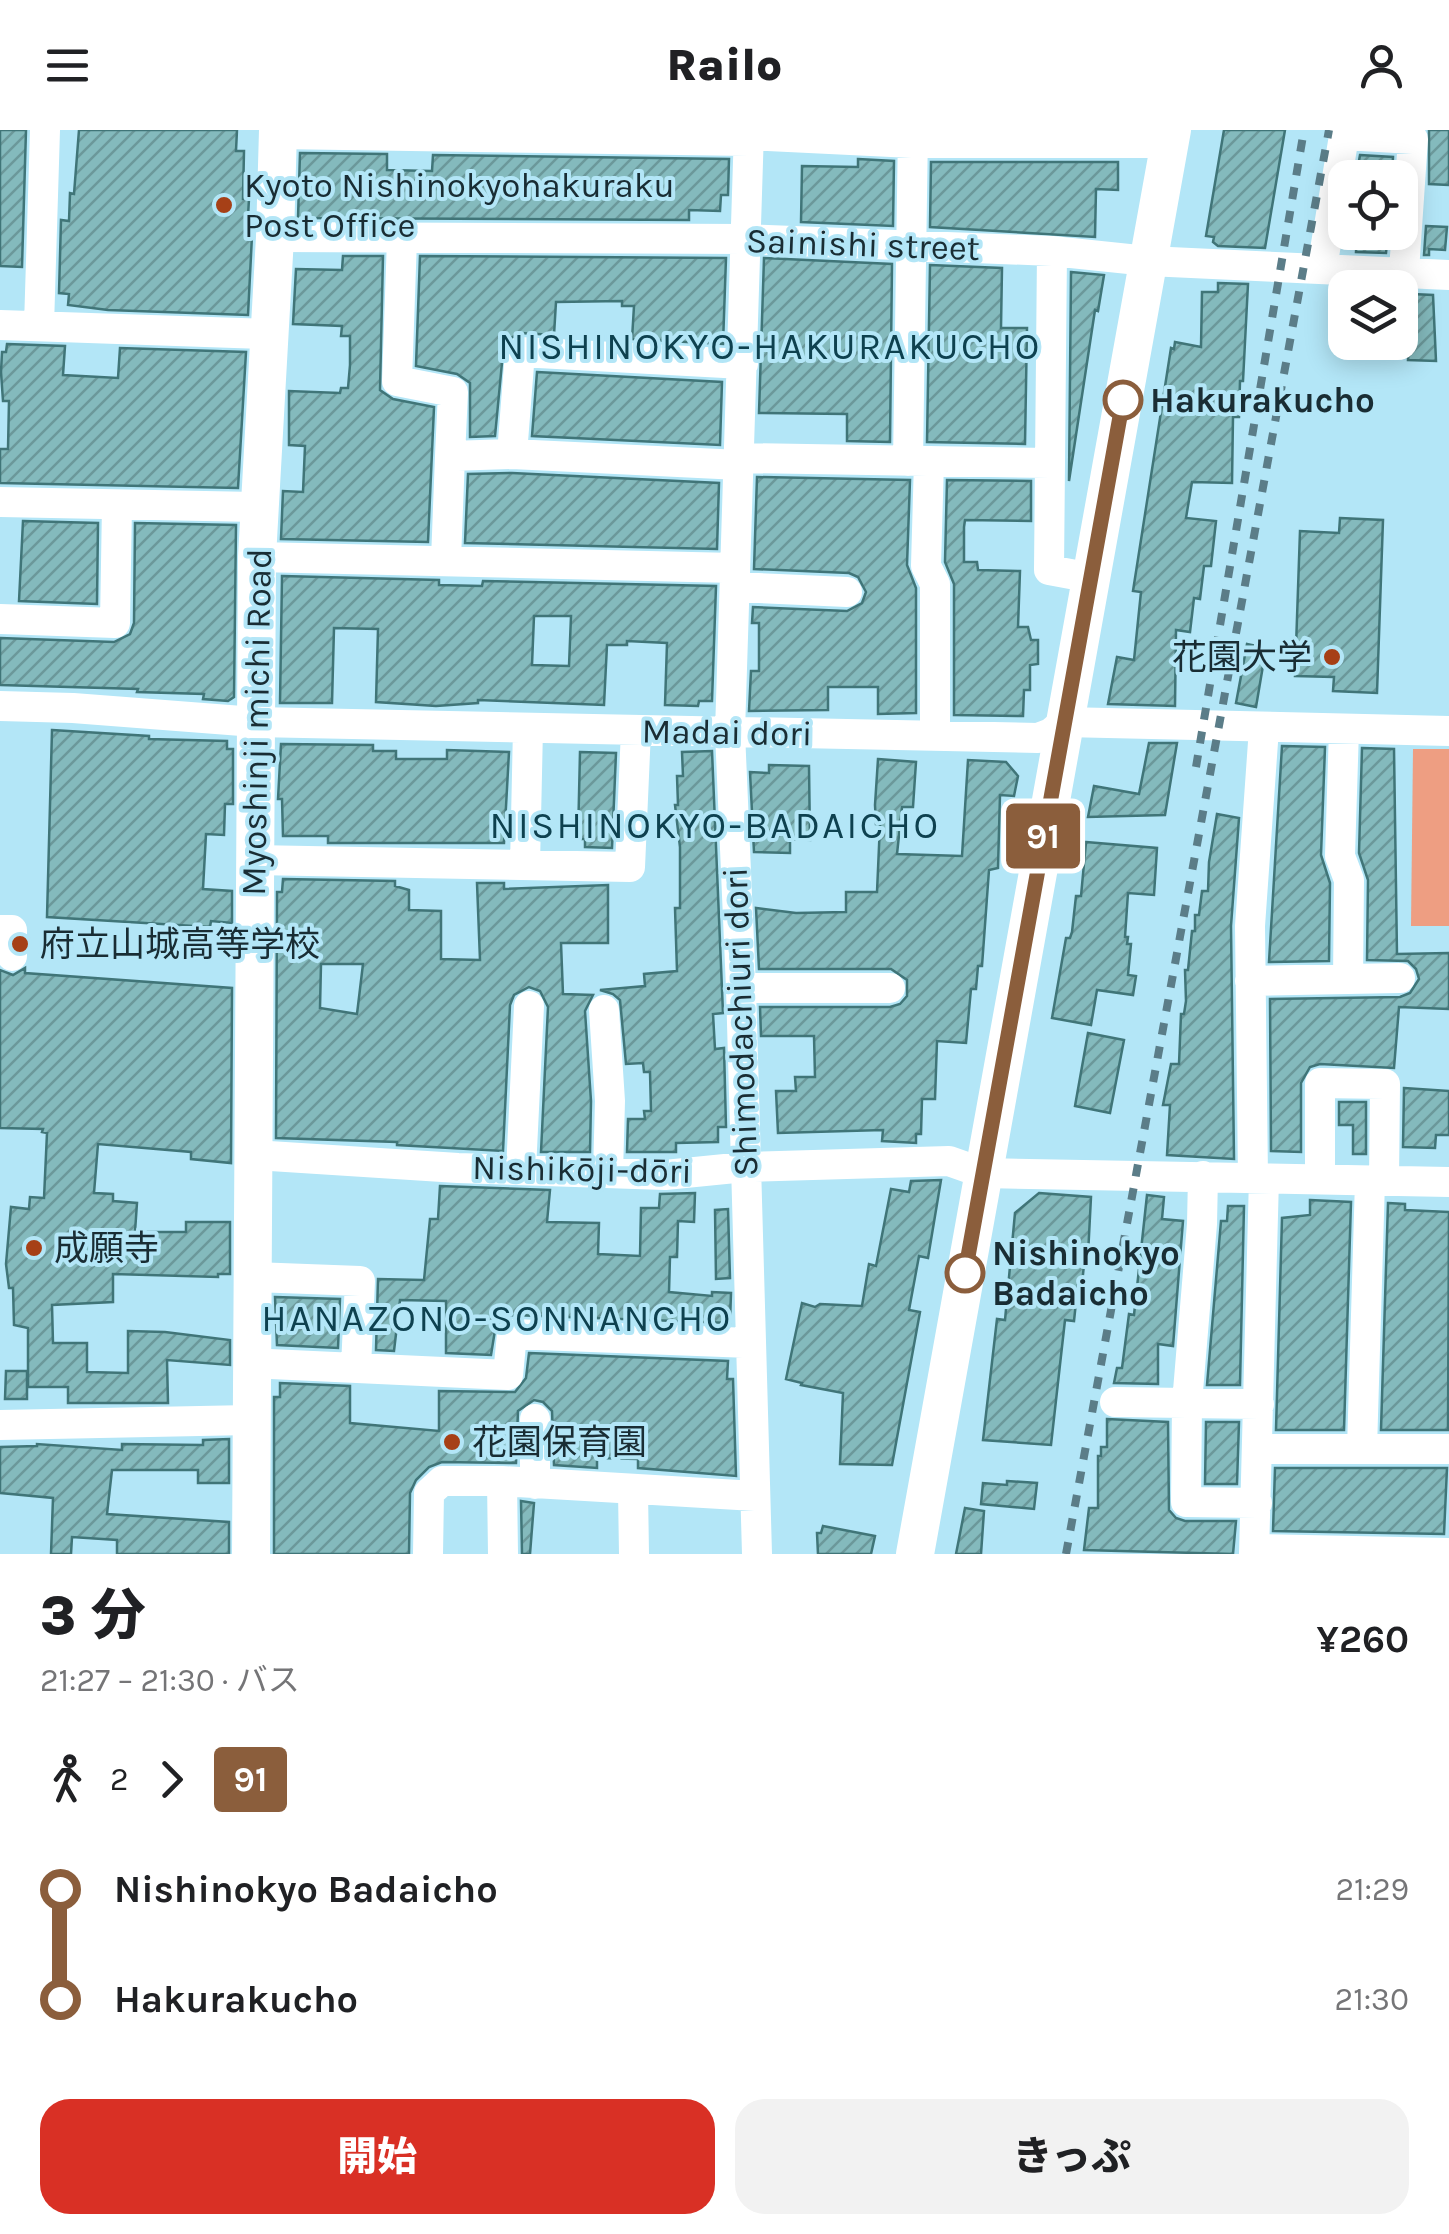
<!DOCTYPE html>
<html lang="ja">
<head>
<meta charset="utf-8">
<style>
  :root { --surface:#fff; --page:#f2f2f2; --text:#202124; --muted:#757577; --accent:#d93025 }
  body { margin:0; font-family:Karla,"Noto Sans JP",sans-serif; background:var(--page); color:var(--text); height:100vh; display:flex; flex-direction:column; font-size:38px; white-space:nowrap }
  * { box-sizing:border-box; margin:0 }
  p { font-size:32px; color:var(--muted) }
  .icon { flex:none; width:55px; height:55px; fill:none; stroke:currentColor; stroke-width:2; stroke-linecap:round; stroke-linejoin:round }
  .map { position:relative; height:1424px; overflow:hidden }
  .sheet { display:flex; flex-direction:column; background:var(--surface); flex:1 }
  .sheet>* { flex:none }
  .badge { padding:0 20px; border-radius:8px; font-size:35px; line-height:65px }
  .controls { position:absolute; left:1328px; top:30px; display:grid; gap:20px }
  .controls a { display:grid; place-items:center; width:90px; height:90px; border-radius:20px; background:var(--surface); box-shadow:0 5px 25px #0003; font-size:50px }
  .map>.badge { position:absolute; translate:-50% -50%; box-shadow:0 0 0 5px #fff }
  .legs { display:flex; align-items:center; gap:15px; height:110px; padding:0 40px; font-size:32px }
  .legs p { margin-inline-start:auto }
  .overview { display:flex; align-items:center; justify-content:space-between; height:170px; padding:0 40px }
  h1 { font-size:55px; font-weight:800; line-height:75px }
  .cta { display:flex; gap:20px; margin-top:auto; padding:20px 40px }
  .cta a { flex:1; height:115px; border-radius:30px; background:var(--accent); color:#fff; font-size:40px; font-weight:800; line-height:115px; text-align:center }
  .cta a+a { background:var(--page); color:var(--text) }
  ul { padding:0 40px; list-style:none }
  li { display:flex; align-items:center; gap:35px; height:110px; font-size:38px }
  li i { display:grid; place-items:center; width:15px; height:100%; margin:0 12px; background:currentColor }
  li i::after { content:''; width:25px; height:25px; margin:-12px; border:8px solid; border-radius:50%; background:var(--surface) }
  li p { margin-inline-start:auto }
  li:first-child i { background:linear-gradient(#0000 50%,currentColor 0) }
  li:last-child i { background:linear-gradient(currentColor 50%,#0000 0) }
  header { display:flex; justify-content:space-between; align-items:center; height:130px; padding:0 40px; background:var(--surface); font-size:45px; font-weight:800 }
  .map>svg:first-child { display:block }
</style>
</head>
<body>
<header><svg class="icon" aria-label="menu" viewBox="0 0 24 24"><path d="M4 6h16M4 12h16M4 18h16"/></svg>Railo<svg class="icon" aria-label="person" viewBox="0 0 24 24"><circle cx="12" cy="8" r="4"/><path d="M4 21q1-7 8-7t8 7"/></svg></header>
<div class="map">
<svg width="1449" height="1424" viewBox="0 0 1449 1424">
  <defs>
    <pattern id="building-hatch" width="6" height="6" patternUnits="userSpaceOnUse" patternTransform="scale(2.5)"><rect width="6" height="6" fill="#84babd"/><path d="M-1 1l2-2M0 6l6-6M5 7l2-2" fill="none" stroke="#6b989a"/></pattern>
  </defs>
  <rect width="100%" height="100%" fill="#b3e6f7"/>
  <!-- green -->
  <path fill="#ee9e82" d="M1413,619h36v177h-38z"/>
  <!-- building -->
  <path fill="url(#building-hatch)" stroke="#407578" stroke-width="2.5" fill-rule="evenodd" d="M0,0h26l-4,137 -22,-1z
    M79,0h158l-1,21h8l-1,48h6l-1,17h5l-5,99 -140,-5 -40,-5 1,-11 -10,-1 2,-73 8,1 1,-28 4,1z
    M1224,0h61l-20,118 -47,-2 -5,-4 1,-5 -8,-1z
    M1429,0h20v55l-20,-1z
    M300,23l87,1v16l45,1 1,-16 296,4 -1,36h-7l-1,16 -31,-1v10l-391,-2z
    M1360,25l33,2 -1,21h-36z
    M858,29l36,2 -1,65 -92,-4 1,-56 56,1z
    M931,32h187v28l-22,-1 -1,48 -165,-10z
    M1426,96l21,1 -2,23 -16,-1v6h-5z
    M1357,102h31l-2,21 -30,-1z
    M343,126h40l-3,134 13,9 41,8 -6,135 -147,-3 2,-48 20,1 2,-46 -16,-1v-54l51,2 1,-5h7l2,-23v-29h-9l1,-10 -49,-2 3,-55 46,1z
    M420,126l306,2 -3,86 -91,-5 2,-33h-12v-5l-66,1 -2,33 -34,-2 -16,9 -9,94 -25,1v-54l-13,-9 -41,-8z
    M764,128l128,6 -2,178 -43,-1v-27l-88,-1z
    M930,135l72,3 -1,60h26l-2,116 -98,-2z
    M1071,142l33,3 -6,36 -3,-1 -26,171z
    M1218,153l30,1 -5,97h-3l-1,36h-6l-1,66 -40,-1 -6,36 30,3 -5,45h-7l-4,33 -6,-1 -4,34 -14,-2 -1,76 -67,-2 9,-47 17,3 7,-68 -8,-1 38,-243 3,1 1,-7 26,5 1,-55h16z
    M1412,164l21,1 3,66 -28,-1z
    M7,214l58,2 -2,29 55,3 2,-30 126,4 -8,136 -238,-5v-34h8l1,-48h-6l-2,-29 1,-20h4z
    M537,242l185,10 -2,63 -188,-9z
    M512,343l207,10 -2,66 -252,-6 3,-69z
    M757,347l153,3 -3,85 9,23v125l-38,1v-27h-50v23l-79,1 2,-40h8v-48h-7l1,-16 94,4 15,-8 4,-11 -8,-15 -9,-4 -95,-4z
    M947,350l84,1v40l-66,-1 -1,7v35h13l1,8 42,1 -2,56h10l3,13h7v24l-8,1v25h-6l-1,26 -69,-1v-131l-9,-22z
    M1340,388l43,2 -6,173 -44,-2 1,-14 -39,-1 5,-145 39,2z
    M23,391l75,2 -1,81 -78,-3z
    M135,393l101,2 -2,172 -6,4 -25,-2 1,-5 -67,-2 1,-3 -138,-4v-47l114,4 16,-8 4,-11z
    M282,446l157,4v5l43,1 1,-5 233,5 -4,115h-13l-1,5 -33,-1 2,-62 -40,-2v4h-20l-3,60 -126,-5v3l-42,3 -60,-4 2,-73 -44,-1 -2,75h-52zM534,486h37l-2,50 -37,-1z
    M1247,514l19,4 -10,59 -20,-4z
    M52,600l97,6v3l78,2v8h6v55h-8l-1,31 -18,-1 -3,55 29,2v32l-21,-2 -1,6 -163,-10z
    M1149,613h28l-12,72 -77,2 6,-31 45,8z
    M281,614l92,1v6h23v8h51v-9l62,2 -5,91h-176v-7h-45l-1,-37h-4z
    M1282,616l43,1 -4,108 9,28 -1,78 -60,1z
    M1362,618l32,1 3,205 52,-1v56l-50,-2 -5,61 -74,-4 -10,3 -9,16v69l-30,-1 -1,-152 130,-2 10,-4 9,-14 -3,-10 -8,-8 -41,-1 1,-80 -9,-27z
    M712,621l11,262 -10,1 2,35 9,-1 2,79h-8v15l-42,1v9h-49l1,-33h17l-1,-8h7l-1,-39h-6l-1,-9 -17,1 -6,-64 -7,-6 -13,-4 45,-4 -1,-12 33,-3 -2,-63h5v-61l-5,-42h3l-1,-29h6l-1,-24z
    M580,622l36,1 -4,95 -27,-1v-8h-7z
    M878,629l38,3 -3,45h-11l-5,47 65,2 6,-96 38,2 12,14 -4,20 -14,-1 -2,73 -9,2 -7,96h-4l-2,23h-5l-5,54 -29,-2 -2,58h-13l-1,35h-5v9l-34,-2 1,-11 -105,3 -2,-42h20l-1,-14h20l-1,-41h-53l-1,-29h130l10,-3 7,-8v-16l-16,-11h-132l-3,-61 40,5 50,-1v-20h31l3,-68h-4l-1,-19z
    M769,635l40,1 1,74 -20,-1v14l-36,-1 -4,-80 19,1z
    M1217,684l22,4 -8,108 3,233 -67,-4 3,-50h-7l8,-41h8l2,-50h3l2,-13 -1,-31h3l4,-39h3v-16h4l3,-24h6l1,-29z
    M1086,712l71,6 -3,47 -26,-2 -3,44h3l-1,7h4l-3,31 8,1 -3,19 -36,-5 -6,35 -39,-7 14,-80h4l2,-6 4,-36h5z
    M283,749l112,2v5l14,4v20l32,1v48l39,1 -3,-77h27v6l104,-4v58h-47l2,51 30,1 -8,16 6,90 -1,51h-49l7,-145 -8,-16 -11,-4 -15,8 -4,10 -7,146 -106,-6v-3l-121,-4 1,-246h5zM321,834h42l-6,50 -37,-6z
    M25,838v5l207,15 -1,175 -40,-4v-7l-93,-8 -4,49 19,1v7l24,2 -2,29h51v-10h44v52h-12v3l-105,-3v28l-61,3 1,38h34v29l41,1v-42l37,1 65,8v25l-63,-5 1,43h-100v-16h-40v-59l-14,-3 -1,-37h-4l-3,-24 5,-57 18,2 1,-12 14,1 3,-65 -5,-1 1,-3 -43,-1v-158l13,5z
    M1088,903l36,7 -14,73 -35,-7z
    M1404,958l45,3v44h-13l-1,13 -32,-1z
    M1339,972h27v52h-13v-29h-14z
    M941,1050l-13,78 -9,-2 -10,54 11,2 -28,153 -52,-1 3,-71 -42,-8 1,-2 -16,-4 16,-76 13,4 5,-3 42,2 7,-42 7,2 15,-77 18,3 2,-11z
    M440,1056l110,4 -3,32 52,1 -1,31 42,2 1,-48h18l1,-14 35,-1 -1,29 -16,-1 -1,36h-7l-1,35 43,4v-4l19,1 -1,30 -218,-8 -16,9 -5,31 -45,-2v-52l-46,-1 -6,51 -18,-1 2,-71 46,1 6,-61h8z
    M1039,1063l52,4 -3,58h-3l-3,29 -4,-1 -4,38 -9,-1 -14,125 -68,-5 14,-121 8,1 10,-107z
    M1147,1065l17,2 -2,22 21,2 -10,125 -15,-2v40l-44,-1 3,-15h5l7,-54 5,1z
    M1310,1070l41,2 -7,228h-68l6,-212 28,-3z
    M1388,1073l17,1v6l44,2 -1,218h-67z
    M1228,1076h16l-4,179h-33l14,-164h6z
    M728,1079l2,69 -14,1 -1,-69z
    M275,1167l65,2 -2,49 -61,-3z
    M529,1223l199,8 -1,18h6l3,97 -98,-8v-9l-41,-1v10l-43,-3 -2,-54 -9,-9 -9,-2 -16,11 -2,52 -74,-1 -13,5 -13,13 -6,13 -1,61h-135v-157h6v-14l70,3v37l89,8v-40l76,1 11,-14z
    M6,1241h21v28h-22z
    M1107,1289l61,3 1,88 7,8 9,3h51l-3,33 -149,-4 5,-42h9v-52h3v-9h6z
    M1206,1292h33l-2,62h-32z
    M229,1309v44h-31v-13h-86l-5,44 122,8v32h-112v-14l-45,-3 -1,17h-20l2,-56 -53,-5v-46l37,-1v-2l85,6v-6l81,1v-5z
    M1275,1338h172l-3,66 -171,-3z
    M1007,1351l30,2 -3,26 -53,-5 2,-21 24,2z
    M521,1371l13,2 -4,51h-8z
    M965,1378l19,3 -3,43h-25z
    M823,1396l52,10 -4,18h-53l-1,-21h4z"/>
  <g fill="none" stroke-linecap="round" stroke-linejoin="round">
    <!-- minor -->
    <path stroke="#fff" stroke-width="30" d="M749,0l-19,602 11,256 16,566
      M277,4l472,7
      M748,5l164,8h257
      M1344,5l69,4 -9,132
      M275,107l470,2 307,12 96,10 301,14
      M402,109l-5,142 56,11 -3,64
      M1052,121l-3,319 43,8
      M1322,138l23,-138
      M0,195l267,9
      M39,196l6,-196
      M512,324l8,-102 223,12
      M740,328l310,5
      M908,331l5,-331
      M929,331l-3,105 9,18v152
      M0,372l259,5
      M257,427l478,11
      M446,430l4,-104 62,-2 228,11
      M735,457l112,5
      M0,489l115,4 2,-118
      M0,576l73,2 182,14 783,16 13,-5 13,-11 385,9
      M1344,599l-4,127 9,24 -1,99
      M254,730l376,7 6,-137
      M525,735l3,-137
      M0,800h12v26
      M1250,851l150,-3
      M741,858h149
      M604,880l6,91 -2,72
      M253,1025l205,13 207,7 80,-8 204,-6 34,12 466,9
      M521,1040l8,-164
      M1203,1046l-1,48 -15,179 -1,99 71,1
      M1253,1048l-3,-252 14,-198
      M1320,1049v-96l65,1 -1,97
      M253,1147l107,4 -4,86
      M250,1233l258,12 4,-41 238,9
      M1115,1272l144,2
      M535,1289v65
      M0,1295l250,-5
      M1258,1319h191
      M1362,1319l8,-268
      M502,1351l1,73
      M633,1361l1,63
      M1255,1419l194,4
      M428,1424l1,-61 13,-12h60l253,15
      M1254,1424l10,-376"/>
    <!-- major -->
    <path stroke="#fff" stroke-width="38" d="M251,1424l6,-997 18,-320 3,-107
      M915,1424l257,-1424"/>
    <!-- rail -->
    <path stroke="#5b7d88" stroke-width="8" stroke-dasharray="12 12" stroke-linecap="butt" d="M1196,637l108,-637
      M1066,1424l263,-1424"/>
  </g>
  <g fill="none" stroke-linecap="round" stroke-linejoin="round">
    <!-- line-1 casing -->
    <g stroke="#fff" stroke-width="22">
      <path id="line-1" d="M965,1143l158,-873"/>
    </g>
    <!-- line-1 -->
    <use href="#line-1" stroke="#8b5e3c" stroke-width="15"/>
  </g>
  <!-- markers -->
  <g fill="#a64017" stroke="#b3e6f7" stroke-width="4">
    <circle cx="224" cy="75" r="10"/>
    <circle cx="1332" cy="527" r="10"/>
    <circle cx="20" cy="814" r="10"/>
    <circle cx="34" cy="1118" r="10"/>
    <circle cx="452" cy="1312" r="10"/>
  </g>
  <g fill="#fff" stroke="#8b5e3c" stroke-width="5">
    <circle cx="1123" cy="270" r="18"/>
    <circle cx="965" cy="1143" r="18"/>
  </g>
  <g text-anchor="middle" stroke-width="8" stroke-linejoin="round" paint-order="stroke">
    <!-- poi labels -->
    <g font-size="35" fill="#192d34" stroke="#b3e6f7" text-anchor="start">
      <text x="244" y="67">Kyoto Nishinokyohakuraku<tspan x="244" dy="40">Post Office</tspan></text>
      <text x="1312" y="539" text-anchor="end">花園大学</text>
      <text x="40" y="826">府立山城高等学校</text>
      <text x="54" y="1130">成願寺</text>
      <text x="472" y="1324">花園保育園</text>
    </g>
    <!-- street labels -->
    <g font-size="35" fill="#192d34" stroke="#b3e6f7">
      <text transform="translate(863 114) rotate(2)" y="12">Sainishi street</text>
      <text transform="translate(256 592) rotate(-89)" y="12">Myoshinji michi Road</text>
      <text transform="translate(727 602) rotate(1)" y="12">Madai dori</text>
      <text transform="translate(740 892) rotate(-92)" y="12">Shimodachiuri dori</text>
      <text transform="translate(582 1039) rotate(1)" y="12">Nishikōji-dōri</text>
    </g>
    <!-- stop labels -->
    <g font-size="35" font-weight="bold" fill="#192d34" stroke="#b3e6f7" text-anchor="start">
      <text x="1150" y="282">Hakurakucho</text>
      <text x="992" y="1135">Nishinokyo<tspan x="992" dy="40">Badaicho</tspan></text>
    </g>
    <!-- neighbourhood labels -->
    <g font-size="38" letter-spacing="2.5" fill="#0e414f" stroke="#b3e6f7">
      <text x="770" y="229">NISHINOKYO-HAKURAKUCHO</text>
      <text x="715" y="708">NISHINOKYO-BADAICHO</text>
      <text x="497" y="1201">HANAZONO-SONNANCHO</text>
    </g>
  </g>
</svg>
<div class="controls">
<a><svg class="icon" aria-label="locate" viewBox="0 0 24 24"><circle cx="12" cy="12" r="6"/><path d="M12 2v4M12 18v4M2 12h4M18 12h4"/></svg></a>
<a><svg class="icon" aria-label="layers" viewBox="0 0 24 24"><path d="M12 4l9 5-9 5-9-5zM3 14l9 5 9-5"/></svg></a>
</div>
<b class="badge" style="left:1043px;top:706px;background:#8b5e3c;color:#fff">91</b>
</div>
<section class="sheet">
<div class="overview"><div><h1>3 分</h1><p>21:27 – 21:30 · バス</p></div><b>¥260</b></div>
<div class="legs"><svg class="icon" aria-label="walk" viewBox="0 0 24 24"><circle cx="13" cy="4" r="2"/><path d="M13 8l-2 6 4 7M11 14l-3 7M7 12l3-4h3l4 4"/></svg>2<svg class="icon" aria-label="forward" viewBox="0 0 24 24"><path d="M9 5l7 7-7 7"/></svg><b class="badge" style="background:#8b5e3c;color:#fff">91</b></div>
<ul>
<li><i style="color:#8b5e3c"></i><b>Nishinokyo Badaicho</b><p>21:29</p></li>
<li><i style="color:#8b5e3c"></i><b>Hakurakucho</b><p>21:30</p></li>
</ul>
<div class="cta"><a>開始</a><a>きっぷ</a></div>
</section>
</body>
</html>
